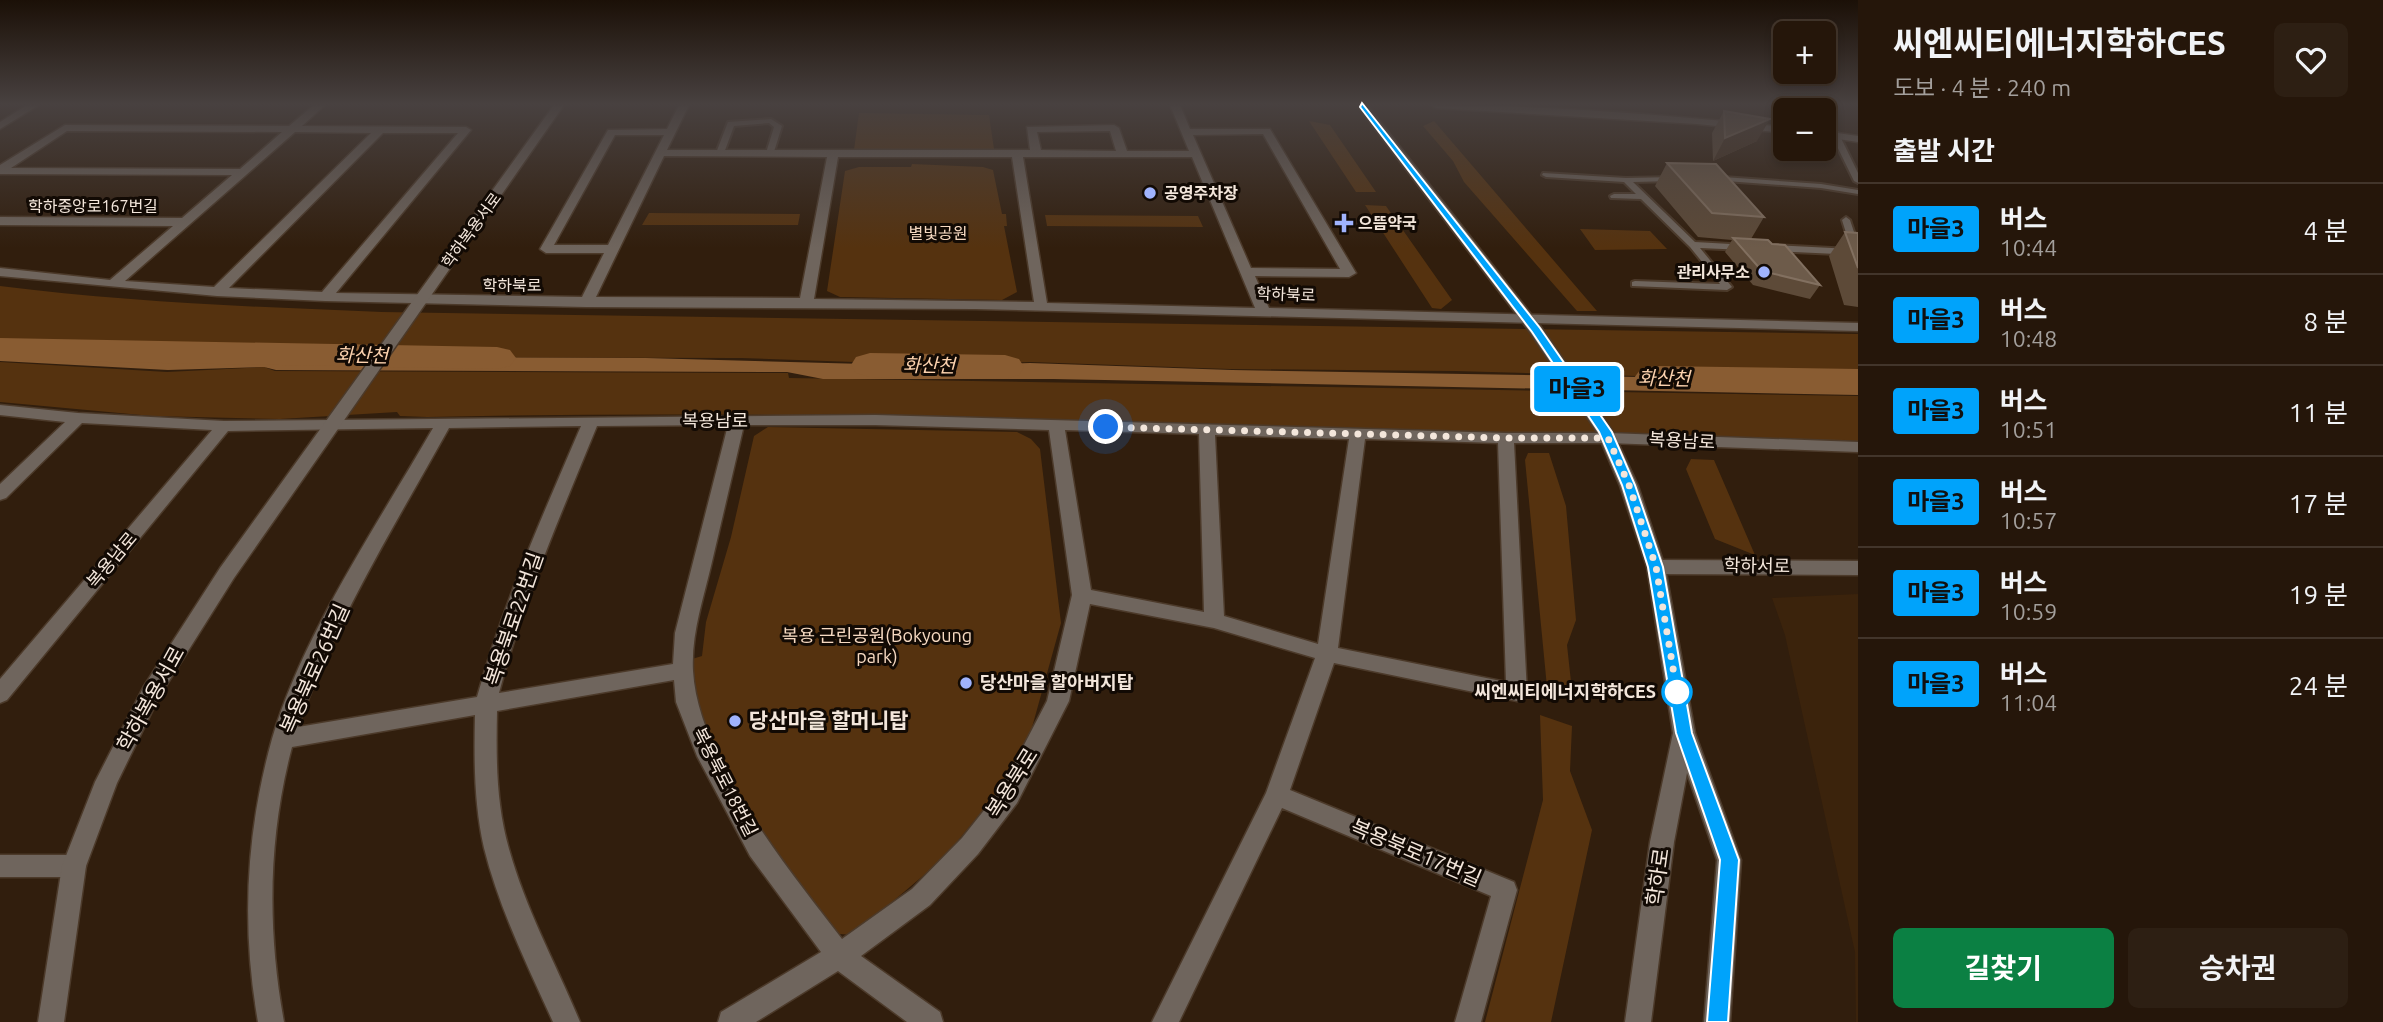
<!DOCTYPE html>
<html lang="ko">
<head>
<meta charset="utf-8">
<style>
  :root { --surface:#25160a; --page:#2d1f13; --text:#f1f3f6; --muted:#a39f9c; --line:#42352b; --accent:#0b8043 }
  body { margin:0; font-family:Ubuntu,"Noto Sans KR",sans-serif; background:var(--page); color:var(--text); height:100vh; display:flex; flex-direction:column; font-size:26px; white-space:nowrap }
  * { box-sizing:border-box; margin:0 }
  p { font-size:23px; color:var(--muted) }
  .icon { flex:none; width:38px; height:38px; fill:none; stroke:currentColor; stroke-width:2; stroke-linecap:round; stroke-linejoin:round }
  .map { position:relative; flex:1; overflow:hidden }
  .panel { display:flex; flex-direction:column; background:var(--surface); width:525px }
  .panel>* { flex:none }
  .badge { padding:0 14px; border-radius:5px; font-size:24px; line-height:46px }
  .buttons { position:absolute; left:1773px; top:21px; display:grid; gap:14px }
  .buttons a { display:grid; place-items:center; width:63px; height:63px; border-radius:10px; background:var(--surface); box-shadow:0 4px 10px #0003,0 0 0 2px var(--line); font-size:35px }
  .you { position:absolute; width:35px; height:35px; margin:-18px; border:5px solid #fff; border-radius:50%; background:#1a73e8; box-shadow:0 0 0 10px #1a73e833 }
  .map>.badge { position:absolute; translate:-50% -50%; box-shadow:0 0 0 4px #fff }
  h2 { padding:0 35px; font-size:26px; line-height:63px }
  .round { display:grid; place-items:center; flex:none; width:74px; height:74px; border-radius:10px; background:var(--page) }
  .overview { display:flex; align-items:center; justify-content:space-between; height:119px; padding:0 35px }
  h1 { font-size:33px; font-weight:700; line-height:52px }
  .action { display:flex; gap:14px; margin-top:auto; padding:14px 35px }
  .action a { flex:1; height:80px; border-radius:10px; background:var(--accent); color:#fff; font-size:28px; font-weight:700; line-height:80px; text-align:center }
  .action a+a { background:var(--page); color:var(--text) }
  ul { padding:0; list-style:none }
  li { display:flex; align-items:center; gap:21px; height:91px; padding:0 35px; border-top:2px solid var(--line) }
  li div { flex:1 }
  li b { display:block; font-size:26px }
  li em { font-style:normal }
  li .badge { min-width:77px; font-weight:700; text-align:center }
  main { display:flex; flex:1; min-height:0 }
  .map>svg:first-child { display:block }
</style>
</head>
<body>
<main>
<div class="map">
<svg width="1858" height="1022" viewBox="0 0 1858 1022">
  <rect width="100%" height="100%" fill="#311e0d"/>
  <!-- built -->
  <path fill="#3b230c" d="M1858,594v428h-2l-1,-70 -70,-317 -13,-37z"/>
  <!-- green -->
  <path fill="#55320f" d="M859,113l130,2 5,34 -1,4 -139,-3z
    M1309,121l21,4 46,67h-20z
    M1434,121l163,190h-20l-113,-129 -11,-21 -30,-35z
    M912,164l71,3 10,3 9,44h4l1,12h-3l13,66 -15,8 -162,-3 -13,-6 18,-120 14,-4h52z
    M1365,205l21,1 66,94 -11,9 -9,-1z
    M649,213l151,1 -2,11h-156z
    M1045,215l153,1 5,11 -156,-1z
    M1580,229l70,2 17,18 -72,1z
    M0,286c127,16 254,21 382,26l1476,22v48l-403,-11 -226,-2 -199,-7 -90,3 -199,-7 -400,-1 -341,-7z
    M0,362l167,10 97,-5 11,4 513,2 1,5 1069,18v45c-477,-8 -954,-35 -1431,-24l-27,-1 -3,-4 -117,7 -128,-3 -152,-14z
    M768,427l249,5 14,7 9,10 21,174 -30,108 -35,63 -53,65 -90,76 -25,-2c-47,-68 -113,-151 -133,-231 -4,-13 -2,-29 -3,-43l10,-3 4,-34 25,-85 23,-101z
    M1528,453h21l17,53 10,114 -9,25 5,46 -25,-4 -22,-227z
    M1691,459l23,1 41,95 -40,-16 -29,-70z
    M1540,715l32,11 -2,45 22,59 -41,192h-66l58,-222z"/>
  <!-- water -->
  <path fill="#895c32" d="M0,350l344,7 302,1 294,8 90,-3 202,7 581,10 45,2v13l-805,-16h-230l-36,-7 -511,-2 -12,-3 -96,3 -168,-9z"/>
  <g fill="none" stroke-linecap="round" stroke-linejoin="round">
    <!-- river -->
    <path fill="#895c32" fill-rule="evenodd" d="M0,338l497,9 13,3 6,8 -6,8 -13,3 -497,-9z
      M870,353l135,2 14,4 5,8 -5,8 -14,4 -135,-2 -14,-4 -5,-8 5,-8z
      M1654,366l204,3v24l-204,-3 -14,-4 -6,-8 6,-8z"/>
    <!-- service casing -->
    <g stroke="#4c3a2a" stroke-width="4">
      <path id="service" d="M771,119l11,7 -9,29 -7,-2 8,-26 -5,-4 -35,3 -10,27 -4,2 -4,-2 12,-31z
        M1833,134l7,2 18,37v10l-4,-2 -22,-45z
        M1543,173l83,5 50,-1v4h-3l-40,1 62,60 53,3v4l-3,1 -45,-2 32,39 -5,3 -95,-4v-4l3,-1 85,3 -30,-37 -49,-48 -30,-1 -1,-2 4,-2h22l-12,-12 -78,-5 -4,-2z
        M1709,176l112,8 37,6v4l-37,-6 -109,-8h-3z
        M1846,217l4,3 8,24v11l-85,-4 -4,-3 4,-3 78,4 -9,-29z"/>
    </g>
    <!-- minor casing -->
    <g stroke="#4c3a2a" stroke-width="3">
      <path id="minor" d="M314,105h11l-23,21 164,1 5,3 -135,163 246,4 22,-44h-58l-6,-4 68,-119 59,-1 12,-24h10l-22,45h363l-3,-23 87,-2 5,3 8,23h62l-19,-46h10l10,24h80l86,144 -7,4 -94,-1 14,32 589,15v8l-883,-22 -389,-2 -261,-6 -108,-5 -217,-20v-8l110,12 63,-54 -173,-1v-8l182,1 50,-43 -232,-1v-9l65,-40 224,1zM67,131l215,1 -42,37 -229,-1zM1110,131l6,20 -75,-1 -4,-18zM295,132l76,1 -157,154 -89,-6zM383,133h75l-136,159 -93,-4zM1263,134l77,135 -89,-1 -58,-133zM615,135h49l-56,110h-54zM664,156l163,1 -27,141 -204,-1zM838,157h174l22,145 -220,-3zM1023,157h169l63,151 -208,-5z
        M1792,105h12l5,5h-11z
        M1824,123l16,11v4h-8l-8,-7z
        M0,405l78,8 146,8 651,-6 631,18h102l250,9v10l-250,-9h-94l13,250 -3,6 -7,2 -183,-38 -44,127 224,92 3,8 -36,132h-26l36,-126 -209,-88 -103,214h-27l114,-229 49,-135 -101,-30 -124,-24 -21,97 -52,102 -39,51 -48,51 -69,51 79,56 3,10h-36l-69,-51 -82,51h-38l3,-10 100,-60 -71,-96 -53,-100 -21,-54 -2,-22 -177,31c-1,46 -1,93 12,138 17,61 47,115 71,173h-27c-26,-57 -54,-114 -69,-174 -10,-44 -10,-89 -9,-133l-183,32c-24,91 -25,182 -8,275h-26c-17,-96 -12,-190 14,-283 30,-104 107,-217 161,-311l-205,3 -221,269 -7,3v-24l212,-249 -130,-7 -76,75 -6,2v-16l65,-62 -65,-7zM728,425l-53,208 -2,31 -174,29c24,-92 62,-179 98,-267zM744,425h131l174,5 23,165 -25,106 -46,88 -39,49 -50,51 -70,50c-53,-69 -144,-180 -149,-268 -2,-36 10,-71 18,-105 11,-47 22,-94 33,-141zM581,426c-38,89 -78,177 -104,271l-179,30c37,-106 97,-202 151,-299zM1065,430l134,4 5,178 -113,-22zM1215,435l134,4 -31,205 -94,-28zM1365,439l133,4 8,239 -168,-34z
        M1656,560l202,1v14l-202,-1 -7,-2 -2,-5 2,-5z
        M0,855h74l9,3 3,8 -3,8 -9,3h-74z"/>
    </g>
    <!-- tertiary casing -->
    <g stroke="#4c3a2a" stroke-width="3">
      <path id="tertiary" d="M27,105h12l-39,24v-7z
        M554,105h10l-330,473 -75,119 -42,86 -31,83 -22,156h-26l24,-156 33,-84 49,-96 76,-118z
        M1357,105h10l174,222 72,105 25,54 27,81 30,166 46,127 -11,162h-26l13,-162 -30,-87 -13,69 -23,180h-26l25,-180 23,-109 -26,-166 -27,-81 -23,-54 -67,-100z
        M1431,105c118,0 237,10 354,22v6l-88,-9 -261,-16z
        M1824,131l34,5v6l-34,-5z"/>
    </g>
    <!-- service -->
    <use href="#service" fill="#6f655d" fill-rule="evenodd"/>
    <!-- minor -->
    <use href="#minor" fill="#6f655d" fill-rule="evenodd"/>
    <!-- tertiary -->
    <use href="#tertiary" fill="#6f655d" fill-rule="evenodd"/>
  </g>
  <!-- wall -->
  <path fill="#5d4a38" d="M1724,111l33,30 -44,20 -1,-28z
    M1667,163l97,54 -13,22 21,5 48,41 -10,14 -57,-14 -28,-33 7,-12 -34,-3 -43,-51z
    M1845,232l13,1v74l-14,-2 -15,-49z"/>
  <!-- shaded-wall -->
  <path fill="#453120" d="M1770,119l-13,22 -44,20 12,-23z"/>
  <!-- building -->
  <path fill="#6d5b4a" stroke="#827060" stroke-width="2" d="M1724,111l46,8 -45,19z
    M1667,163l49,1 48,53 -52,-4z
    M1845,232l13,1v35z
    M1733,238l35,2 4,4 13,1 35,40 -58,-14z"/>
  <!-- sky -->
  <linearGradient id="sky" x2="0" y2="1"><stop stop-color="#1b1007"/><stop offset="0.42" stop-color="#484140"/><stop offset="1" stop-color="#484140" stop-opacity="0"/></linearGradient>
  <rect width="1858" height="248" fill="url(#sky)"/>
  <!-- line -->
  <path fill="#00a3fb" stroke="#fff" stroke-width="2" d="M1362,103l178,225 72,104 23,53 28,82 29,166 47,127 -11,162h-21l13,-162 -44,-127 -28,-166 -26,-82 -23,-53 -67,-100 -172,-225z"/>
  <g fill="none" stroke-linecap="round" stroke-linejoin="round">
    <!-- walk -->
    <path stroke="#f3e6db" stroke-width="7" stroke-dasharray="0 12.6" d="M1106,427l400,11h102l21,47 27,82 21,125"/>
  </g>
  <!-- markers -->
  <g fill="#a0b3fd" stroke="#120a04" stroke-width="2.5">
    <circle cx="1150" cy="193" r="7"/>
    <path d="M1340.5 212.5h7v7h7v7h-7v7h-7v-7h-7v-7h7z"/>
    <circle cx="1764" cy="272" r="7"/>
    <circle cx="966" cy="683" r="7"/>
    <circle cx="735" cy="721" r="7"/>
  </g>
  <circle fill="#fff" stroke="#00a3fb" stroke-width="3.5" cx="1677" cy="692" r="14"/>
  <g text-anchor="middle" stroke-width="6" stroke-linejoin="round" paint-order="stroke">
    <!-- far-poi labels -->
    <g font-size="16" font-weight="bold" fill="#f3e6db" stroke="#120a04" text-anchor="start">
      <text x="1164" y="199">공영주차장</text>
      <text x="1358" y="229">으뜸약국</text>
      <text x="1750" y="278" text-anchor="end">관리사무소</text>
    </g>
    <!-- far-street labels -->
    <g font-size="16" fill="#f3e6db" stroke="#120a04">
      <text x="93" y="212">학하중앙로167번길</text>
      <text transform="translate(471 230) rotate(-54)" y="6">학하복용서로</text>
      <text x="512" y="291">학하북로</text>
      <text transform="translate(1286 294) rotate(2)" y="6">학하북로</text>
    </g>
    <!-- far-park labels -->
    <g font-size="16" fill="#f7dac2" stroke="#120a04">
      <text x="938" y="239">별빛공원</text>
    </g>
    <!-- street labels -->
    <g font-size="18" fill="#f3e6db" stroke="#120a04">
      <text x="715" y="427">복용남로</text>
      <text transform="translate(1682 441) rotate(3)" y="6">복용남로</text>
      <text transform="translate(112 560) rotate(-50)" y="6">복용남로</text>
      <text transform="translate(1757 566) rotate(1)" y="6">학하서로</text>
      <text transform="translate(725 782) rotate(63)" y="6">복용북로18번길</text>
    </g>
    <!-- park labels -->
    <g font-size="18" fill="#f7dac2" stroke="#120a04">
      <text x="877" y="642">복용 근린공원(Bokyoung<tspan x="877" dy="21">park)</tspan></text>
    </g>
    <!-- poi labels -->
    <g font-size="18" font-weight="bold" fill="#f3e6db" stroke="#120a04" text-anchor="start">
      <text x="980" y="689">당산마을 할아버지탑</text>
    </g>
    <!-- stop labels -->
    <g font-size="18" font-weight="bold" fill="#f3e6db" stroke="#120a04" text-anchor="end">
      <text x="1656" y="698">씨엔씨티에너지학하CES</text>
    </g>
    <!-- water labels -->
    <g font-size="19" font-style="italic" fill="#fcd2ae" stroke="#120a04">
      <text transform="translate(362 355) rotate(1)" y="7">화산천</text>
      <text transform="translate(929 365) rotate(1)" y="7">화산천</text>
      <text transform="translate(1664 378) rotate(1)" y="7">화산천</text>
    </g>
    <!-- near-street labels -->
    <g font-size="21" fill="#f3e6db" stroke="#120a04">
      <text transform="translate(514 619) rotate(-71)" y="7">복용북로22번길</text>
      <text transform="translate(315 669) rotate(-66)" y="7">복용북로26번길</text>
      <text transform="translate(151 699) rotate(-61)" y="7">학하복용서로</text>
      <text transform="translate(1012 783) rotate(-58)" y="7">복용북로</text>
      <text transform="translate(1416 853) rotate(23)" y="7">복용북로17번길</text>
      <text transform="translate(1658 877) rotate(-82)" y="7">학하로</text>
    </g>
    <!-- near-poi labels -->
    <g font-size="21" font-weight="bold" fill="#f3e6db" stroke="#120a04" text-anchor="start">
      <text x="749" y="728">당산마을 할머니탑</text>
    </g>
  </g>
</svg>
<div class="buttons">
<a>+</a>
<a>−</a>
</div>
<div class="you" style="left:1106px;top:427px"></div>
<b class="badge" style="left:1577px;top:389px;background:#00a3fb;color:#111">마을3</b>
</div>
<section class="panel">
<div class="overview"><div><h1>씨엔씨티에너지학하CES</h1><p>도보 · 4 분 · 240 m</p></div><a class="round"><svg class="icon" aria-label="heart" viewBox="0 0 24 24"><path d="M12 20l-8-8c-3-5 5-10 8-4 3-6 11-1 8 4z"/></svg></a></div>
<h2>출발 시간</h2>
<ul>
<li><span class="badge" style="background:#00a3fb;color:#111">마을3</span><div><b>버스</b><p>10:44</p></div><em>4 분</em></li>
<li><span class="badge" style="background:#00a3fb;color:#111">마을3</span><div><b>버스</b><p>10:48</p></div><em>8 분</em></li>
<li><span class="badge" style="background:#00a3fb;color:#111">마을3</span><div><b>버스</b><p>10:51</p></div><em>11 분</em></li>
<li><span class="badge" style="background:#00a3fb;color:#111">마을3</span><div><b>버스</b><p>10:57</p></div><em>17 분</em></li>
<li><span class="badge" style="background:#00a3fb;color:#111">마을3</span><div><b>버스</b><p>10:59</p></div><em>19 분</em></li>
<li><span class="badge" style="background:#00a3fb;color:#111">마을3</span><div><b>버스</b><p>11:04</p></div><em>24 분</em></li>
</ul>
<div class="action"><a>길찾기</a><a>승차권</a></div>
</section>
</main>
</body>
</html>
